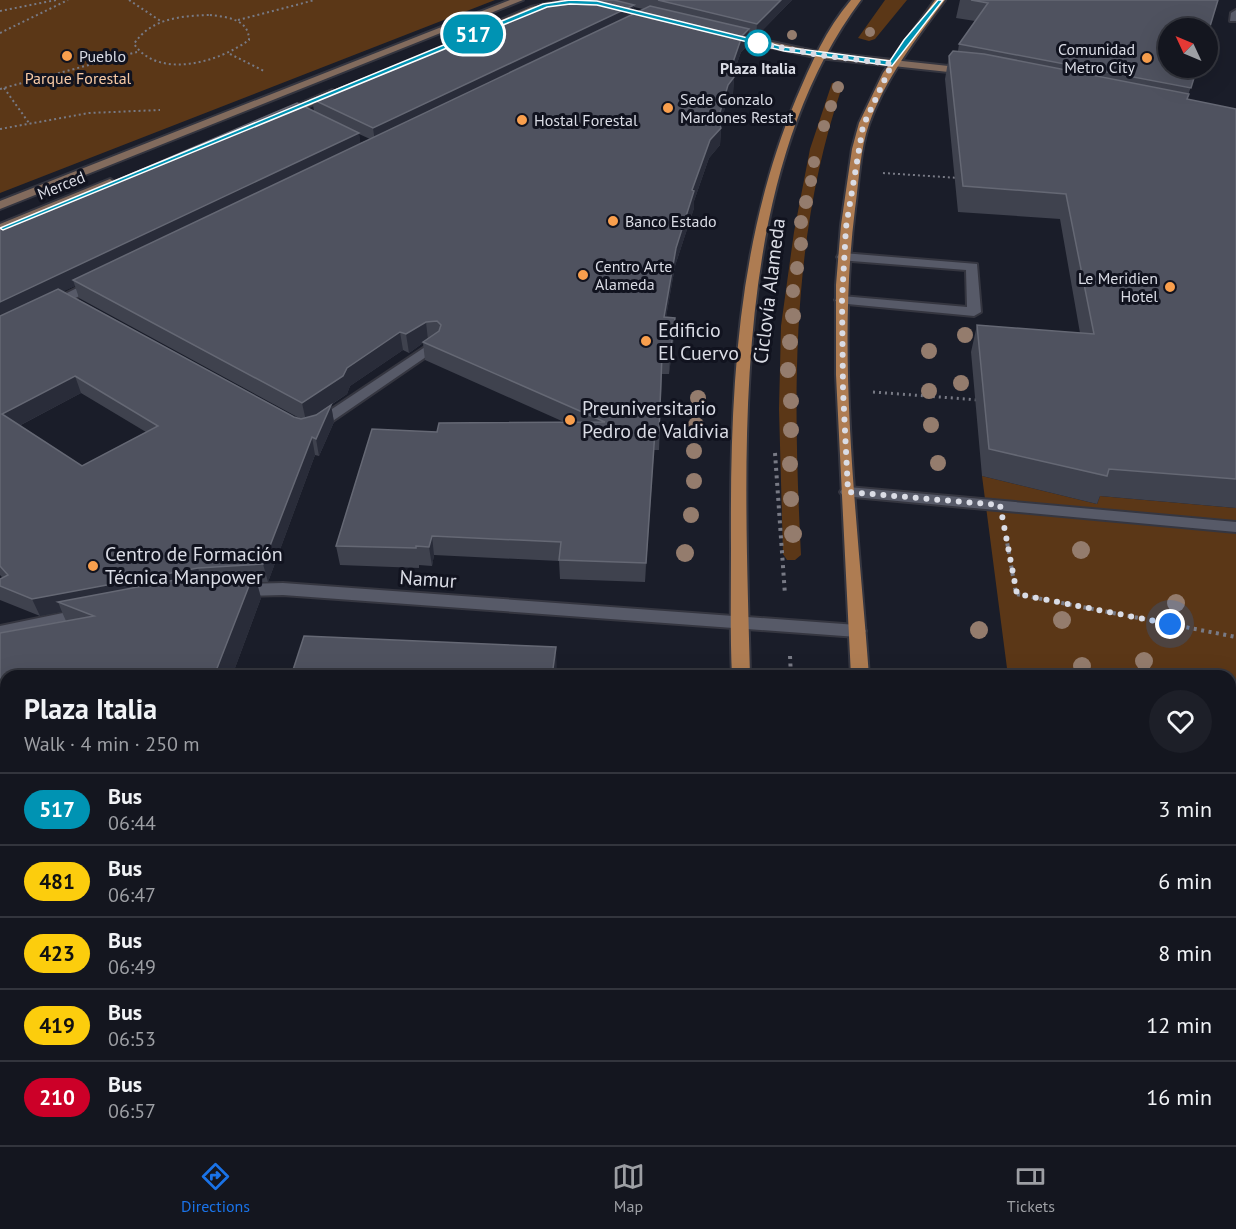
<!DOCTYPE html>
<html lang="en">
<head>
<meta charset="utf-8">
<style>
  :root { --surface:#14161f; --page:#1d1f28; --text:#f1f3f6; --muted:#9d9fa4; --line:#33353d; --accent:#1a73e8 }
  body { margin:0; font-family:"PT Sans",sans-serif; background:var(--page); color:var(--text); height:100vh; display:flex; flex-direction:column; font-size:22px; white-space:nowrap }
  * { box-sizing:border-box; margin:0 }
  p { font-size:20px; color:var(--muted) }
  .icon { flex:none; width:33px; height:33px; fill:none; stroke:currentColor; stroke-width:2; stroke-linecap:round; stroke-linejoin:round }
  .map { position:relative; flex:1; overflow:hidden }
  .panel { position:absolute; left:0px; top:670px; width:1236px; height:476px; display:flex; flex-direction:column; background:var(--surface); border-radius:18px 18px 0 0; box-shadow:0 6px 24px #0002,0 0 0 2px var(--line) }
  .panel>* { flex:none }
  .badge { padding:0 12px; border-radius:20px; font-size:21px; line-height:39px }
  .needle { width:39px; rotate:314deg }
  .buttons { position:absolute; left:1158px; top:18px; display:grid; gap:12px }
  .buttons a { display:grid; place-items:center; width:60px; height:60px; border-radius:50%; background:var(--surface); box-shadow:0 6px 24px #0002,0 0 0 2px var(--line); font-size:30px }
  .you { position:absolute; width:30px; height:30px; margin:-15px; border:4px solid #fff; border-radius:50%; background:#1a73e8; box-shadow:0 0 0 9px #1a73e833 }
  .map>.badge { position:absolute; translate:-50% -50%; box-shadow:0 0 0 3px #fff }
  .round { display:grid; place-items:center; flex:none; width:63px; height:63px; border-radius:32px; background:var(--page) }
  .summary { display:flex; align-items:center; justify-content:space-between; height:102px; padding:0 24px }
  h1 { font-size:28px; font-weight:800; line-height:45px }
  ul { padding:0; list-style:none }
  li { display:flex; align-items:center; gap:18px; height:72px; padding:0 24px; border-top:2px solid var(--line) }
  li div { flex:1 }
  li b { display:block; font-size:22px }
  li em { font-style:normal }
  li .badge { min-width:66px; font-weight:700; text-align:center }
  .tab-bar { display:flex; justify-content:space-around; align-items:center; height:84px; border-top:2px solid var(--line); background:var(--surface); font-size:16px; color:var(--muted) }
  .tab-bar a { display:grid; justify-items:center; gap:3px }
  .tab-bar .current { color:var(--accent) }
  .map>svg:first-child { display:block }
</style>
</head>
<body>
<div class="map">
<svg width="1236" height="1145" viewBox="0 0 1236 1145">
  <rect width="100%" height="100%" fill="#1a1d29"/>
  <!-- green -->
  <path fill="#5b3717" d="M0,0h495l-495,193z
    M885,0h22l-32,39 -6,2 -11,-3z
    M832,83l11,1c-53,153 -50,312 -42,471l-6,5h-8l-4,-6 -4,-145 2,-83 13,-94 16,-83z
    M982,476l115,28 3,-8 136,12v328l-6,-3v-157h-222z"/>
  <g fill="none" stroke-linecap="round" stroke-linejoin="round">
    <!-- service casing -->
    <g stroke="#353640" stroke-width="4">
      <path id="service" d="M843,253l134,11 4,48 -7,4 -137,-13 -2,-3 7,-4 125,11 -1,-37 -127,-10 -2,-3 2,-3z
        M6,928v18l-6,1v-18z"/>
    </g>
    <!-- pedestrian casing -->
    <g stroke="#353640" stroke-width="4">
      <path id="pedestrian" d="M848,487l388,35v10l-393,-36 -3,-4 3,-4z"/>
    </g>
    <!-- minor casing -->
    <g stroke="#353640" stroke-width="4">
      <path id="minor" d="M1236,10v11h-6l1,-8z
        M97,278l6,4 -1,3 -47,23h-10l-2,-3z
        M434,341l7,4 -2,3 -118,81h-10l-2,-3 2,-3z
        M283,583l574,42 6,2 3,4 -3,4 -6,2 -574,-42 -46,1 -6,-2 -2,-4 2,-4 6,-2z
        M87,608l6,2 3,4 -3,4 -93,20v-12z"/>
    </g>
    <!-- secondary casing -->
    <g stroke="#353640" stroke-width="4">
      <path id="secondary" d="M510,0h13l-523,209v-8z
        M565,0l9,2 -37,9 -75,32 -9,-2 78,-34z
        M726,32l93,20 148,16 5,3 -5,3 -148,-16 -96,-21v-4z
        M332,90l5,3 -1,2 -51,21 -4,1 -5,-3z
        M110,179l6,4 -2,2 -114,47v-8z"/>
    </g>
    <!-- primary casing -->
    <g stroke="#353640" stroke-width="4">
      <path id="primary" d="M851,0h10c-134,179 -116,463 -111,676h-18c-2,-41 -1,-84 -1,-127 -1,-153 5,-306 65,-450 15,-35 30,-70 55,-99z
        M935,0h10c-29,39 -59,77 -76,124 -9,26 -10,57 -14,85 -19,151 3,315 14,467h-18l-15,-301v-90l5,-60 11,-76 7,-26 24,-50z
        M735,1140h24v5h-24z
        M887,1140h24v5h-24z"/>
    </g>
    <!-- path-far3 -->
    <path stroke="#787a85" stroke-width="2" stroke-dasharray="2 3" stroke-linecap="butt" d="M129,0l33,22
      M0,11l56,-11
      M210,15c17,2 39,4 39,25 -30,22 -90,40 -115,4 17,-26 47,-28 76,-29z
      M238,20l77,-20
      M0,33l68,-33
      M230,54l34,17
      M4,88l25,35
      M0,89l137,-37
      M0,129l89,-16 71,-3
      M883,173l76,5"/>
    <!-- path-far2 -->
    <path stroke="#787a85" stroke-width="3" stroke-dasharray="2 4" stroke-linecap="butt" d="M873,392l106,8"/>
    <!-- path-far1 -->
    <path stroke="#787a85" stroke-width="4" stroke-dasharray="3 4.5" stroke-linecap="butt" d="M775,453l10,142
      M1006,536l10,58 220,43
      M790,656l1,20"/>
    <!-- path -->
    <path stroke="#787a85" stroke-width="4.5" stroke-dasharray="4 6" stroke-linecap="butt" d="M813,1140v5"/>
    <!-- service -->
    <use href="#service" fill="#575a68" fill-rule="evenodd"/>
    <!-- pedestrian -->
    <use href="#pedestrian" fill="#575a68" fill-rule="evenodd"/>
    <!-- minor -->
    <use href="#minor" fill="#575a68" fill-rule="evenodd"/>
    <!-- secondary -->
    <use href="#secondary" fill="#826b5d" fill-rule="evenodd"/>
    <!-- primary -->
    <use href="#primary" fill="#ae7c52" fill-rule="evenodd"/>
  </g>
  <!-- trees -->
  <g fill="#947c6d">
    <circle cx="870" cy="32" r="5"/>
    <circle cx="792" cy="35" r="5"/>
    <circle cx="838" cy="87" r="6"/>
    <circle cx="831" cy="106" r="6"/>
    <circle cx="824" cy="126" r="6"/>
    <circle cx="814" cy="162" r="6"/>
    <circle cx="811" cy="181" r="6"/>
    <circle cx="806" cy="202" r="7"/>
    <circle cx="801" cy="222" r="7"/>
    <circle cx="801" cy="244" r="7"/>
    <circle cx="797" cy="268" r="7"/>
    <circle cx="793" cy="291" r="7"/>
    <circle cx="793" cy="316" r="8"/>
    <circle cx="965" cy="335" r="8"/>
    <circle cx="790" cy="342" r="8"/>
    <circle cx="929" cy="351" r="8"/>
    <circle cx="788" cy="370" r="8"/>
    <circle cx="961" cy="383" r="8"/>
    <circle cx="929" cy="391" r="8"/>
    <circle cx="698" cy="398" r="8"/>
    <circle cx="791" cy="401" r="8"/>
    <circle cx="696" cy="425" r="8"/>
    <circle cx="931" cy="425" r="8"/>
    <circle cx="791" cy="430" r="8"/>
    <circle cx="694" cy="451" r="8"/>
    <circle cx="938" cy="463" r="8"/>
    <circle cx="790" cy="464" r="8"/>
    <circle cx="694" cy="481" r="8"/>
    <circle cx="791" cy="499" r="8"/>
    <circle cx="691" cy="515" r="8"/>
    <circle cx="793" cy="534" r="9"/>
    <circle cx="1081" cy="550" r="9"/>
    <circle cx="685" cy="553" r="9"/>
    <circle cx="1176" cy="603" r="9"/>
    <circle cx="1062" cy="620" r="9"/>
    <circle cx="979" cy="630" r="9"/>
    <circle cx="1144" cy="661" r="9"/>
    <circle cx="1082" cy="666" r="9"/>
  </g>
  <!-- wall -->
  <path fill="#3f424e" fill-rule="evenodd" d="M562,0h230l-36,37 -8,-2v10l-7,7 -8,23 1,2 -1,16 -6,8 -7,24 1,3 -1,17 -11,13 -15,43v7l-19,58 -9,51 9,1 -1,18 -5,38h-7l-3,76h-5l-9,132 -85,-3 -1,-18 -125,-6 -2,11 -13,-1v3l-79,-3 -4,-19 36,-117 65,3 2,-9 125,-1 -139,-62 -2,-17 -14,10 -6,-3 -53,36 -3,8 -32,22 16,-11 3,17 -15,34 -4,-1 -47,127h-11l4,16 -29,78h-226v118h-2l-4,-7v-154l66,-12 -4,-9 -22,4 -40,-16v-21l3,-1 -3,-3v-345l297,-127 17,8 -2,-12 203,-81zM634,7l9,2 -9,4zM359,134l11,5 -10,4zM75,286l4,12 222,121 -7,-2 -231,-126zM81,393l65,39 -64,34 -63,-40z
    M960,0h258l-31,99 49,10v399l-136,-12 -3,8 -115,-28 -11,-124 6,-27 103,8 -20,-114 -102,-7 -13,-133 4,-23 9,-5 1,-7 16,-23 -19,-3z
    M6,827v64l-6,-10z
    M1125,1140h105l6,5h-110z"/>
  <!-- shaded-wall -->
  <path fill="#292c39" d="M781,0h11l-36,37 1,-13z
    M634,5v13l-259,124 -2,-14z
    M749,29l-1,16 -7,7 -10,28 3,-3 -1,16 -6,8 -9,30 3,-3 -1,17 -11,13 -15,43v7l-19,58 -12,69 1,-18 12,-69 16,-58 39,-122 11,-32z
    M359,133l2,15 -288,132 2,6 -75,36v-20z
    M675,318l-1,18 -5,38 1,-18z
    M426,322l2,18 -5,2v1l-14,10 -3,-19z
    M400,332l3,18 -53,36 -3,8 -41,27 -4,-18 45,-35z
    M75,376l6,17 -72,38 -7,-17z
    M331,405l3,17 -15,34 -3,-17z
    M655,431l-1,19 -9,132 1,-19z
    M312,437l3,18 -47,127 -5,-18z
    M432,536l2,19 -2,11 -3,-19z
    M198,568l6,17 -146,17 4,10 -22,4 -8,-17z
    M254,573l7,25 -29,78h-18z
    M556,647l1,29h-5z
    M6,765v29h-2l-4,-7v-21z
    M489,1140h7l-1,5h-6z"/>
  <!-- building -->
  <path fill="#4f525f" stroke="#656874" stroke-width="1.5" fill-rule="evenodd" d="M562,0h52l20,5 -261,123 -61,-29 203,-81z
    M658,0h123l-24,24z
    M971,0h247l-10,33v-5h-40v40h29l-6,20 -232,-44 29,-41z
    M650,6l99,23 -7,7 -11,32 3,9 -6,8 -10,34 3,9 -11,12 -18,50 2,1 -18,57 -12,69 11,1 -5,38 -8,-1 -3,76h-4l-9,132 -87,-3 2,-18 -129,-6 -3,11 -13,-1v2l-80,-2 36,-117 65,3 2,-9 166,-1 -182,-80 16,-11 2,-6 -4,-4 -11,1 -20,12 -6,-2 -53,36 -4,8 -41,27 -229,-123z
    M953,51l31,3 205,40 -2,5 49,10v370l-127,-10 -2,7 -118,-27 -12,-124 117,9 -28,-140 -103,-8 -14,-130z
    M297,103l62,30 -359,169v-72z
    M58,289l236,128 7,2 15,-4 15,-10 -15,34 -4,-2 -49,127 -65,4 -166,31 -32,-13v-7l8,-4 -8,-9v-250zM75,376l83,50 -76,40 -80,-52z
    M254,573l-40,103h-208v89l-6,1v-133l94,-17 -36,-14 138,-26z
    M304,636l252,11 -4,29h-261z
    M6,827v54h-6l5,-51z
    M1236,846v299h-87l-1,-5h82v-291z
    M145,1140h344v5h-346z"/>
  <!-- line -->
  <path fill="#0093b3" stroke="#fff" stroke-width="1.5" d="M570,0l27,1 187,46 106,14 14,-21 34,-40h5l-51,66 -108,-15 -187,-46 -27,-1 -23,3 -544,223 -3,-2 543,-224z"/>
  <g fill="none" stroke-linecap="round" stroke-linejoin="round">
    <!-- walk -->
    <path stroke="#dadce5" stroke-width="6" stroke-dasharray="0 10.8" d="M758,43l-4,-1 65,13 73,9 -29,62 -17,101 -4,73 1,90 5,102 152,13 17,89 153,30"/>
  </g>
  <!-- markers -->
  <circle fill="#fff" stroke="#0093b3" stroke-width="3" cx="758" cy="43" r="12"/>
  <g fill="#f99f4d" stroke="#11131f" stroke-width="2">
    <circle cx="67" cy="56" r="6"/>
    <circle cx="1147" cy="58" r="6"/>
    <circle cx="668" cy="108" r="6"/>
    <circle cx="522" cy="120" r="6"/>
    <circle cx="613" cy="221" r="6"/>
    <circle cx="583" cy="275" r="6"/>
    <circle cx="1170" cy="287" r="6"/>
    <circle cx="646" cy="341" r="6"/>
    <circle cx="570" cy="420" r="6"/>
    <circle cx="93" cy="566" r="6"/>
  </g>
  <g text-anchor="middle" stroke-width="6" stroke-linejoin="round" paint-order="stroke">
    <!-- far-poi labels -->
    <g font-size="16" fill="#dadce5" stroke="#11131f" text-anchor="start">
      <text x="1135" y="55" text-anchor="end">Comunidad<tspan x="1135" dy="18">Metro City</tspan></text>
      <text x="79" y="62">Pueblo</text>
      <text x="680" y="105">Sede Gonzalo<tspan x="680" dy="18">Mardones Restat</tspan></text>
      <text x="534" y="126">Hostal Forestal</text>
      <text x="625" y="227">Banco Estado</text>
      <text x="595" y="272">Centro Arte<tspan x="595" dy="18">Alameda</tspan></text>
      <text x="1158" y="284" text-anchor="end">Le Meridien<tspan x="1158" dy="18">Hotel</tspan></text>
    </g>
    <!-- far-stop labels -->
    <g font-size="16" font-weight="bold" fill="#dadce5" stroke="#11131f">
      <text x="758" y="74">Plaza Italia</text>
    </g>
    <!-- far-park labels -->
    <g font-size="16" fill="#f8caa5" stroke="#11131f">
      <text x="78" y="84">Parque Forestal</text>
    </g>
    <!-- far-street labels -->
    <g font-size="16" fill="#dadce5" stroke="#11131f">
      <text transform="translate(61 185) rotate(-22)" y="6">Merced</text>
    </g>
    <!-- street labels -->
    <g font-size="20" fill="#dadce5" stroke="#11131f">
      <text transform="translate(769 291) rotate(-83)" y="7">Ciclovía Alameda</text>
      <text transform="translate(428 579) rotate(4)" y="7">Namur</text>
    </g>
    <!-- poi labels -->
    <g font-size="20" fill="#dadce5" stroke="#11131f" text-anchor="start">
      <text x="658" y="337">Edificio<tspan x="658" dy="23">El Cuervo</tspan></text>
      <text x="582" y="415">Preuniversitario<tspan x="582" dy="23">Pedro de Valdivia</tspan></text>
      <text x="105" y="561">Centro de Formación<tspan x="105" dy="23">Técnica Manpower</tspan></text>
    </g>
  </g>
</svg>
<div class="buttons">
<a><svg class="needle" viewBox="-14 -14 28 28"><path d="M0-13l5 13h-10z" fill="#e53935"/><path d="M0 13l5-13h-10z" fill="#9d9fa4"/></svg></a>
</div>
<div class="you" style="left:1170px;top:624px"></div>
<b class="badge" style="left:473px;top:34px;background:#0093b3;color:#fff">517</b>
<section class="panel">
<div class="summary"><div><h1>Plaza Italia</h1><p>Walk · 4 min · 250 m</p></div><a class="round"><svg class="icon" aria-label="heart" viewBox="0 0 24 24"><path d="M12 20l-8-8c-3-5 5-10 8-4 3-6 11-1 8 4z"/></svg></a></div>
<ul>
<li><span class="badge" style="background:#0093b3;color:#fff">517</span><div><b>Bus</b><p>06:44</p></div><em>3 min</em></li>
<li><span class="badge" style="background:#fccd0d;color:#111">481</span><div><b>Bus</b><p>06:47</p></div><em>6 min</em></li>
<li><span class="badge" style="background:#fccd0d;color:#111">423</span><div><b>Bus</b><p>06:49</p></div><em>8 min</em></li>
<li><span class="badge" style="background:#fccd0d;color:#111">419</span><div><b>Bus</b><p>06:53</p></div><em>12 min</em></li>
<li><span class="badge" style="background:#cc0028;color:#fff">210</span><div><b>Bus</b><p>06:57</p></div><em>16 min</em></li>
</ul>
</section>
</div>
<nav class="tab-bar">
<a class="current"><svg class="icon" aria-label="directions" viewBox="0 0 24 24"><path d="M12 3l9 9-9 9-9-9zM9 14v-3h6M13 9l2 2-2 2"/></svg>Directions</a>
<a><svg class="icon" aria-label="map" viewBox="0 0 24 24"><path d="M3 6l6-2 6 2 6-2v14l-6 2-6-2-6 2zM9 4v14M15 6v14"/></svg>Map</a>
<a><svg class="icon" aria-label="tickets" viewBox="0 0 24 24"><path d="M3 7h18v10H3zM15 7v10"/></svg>Tickets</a>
</nav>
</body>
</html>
